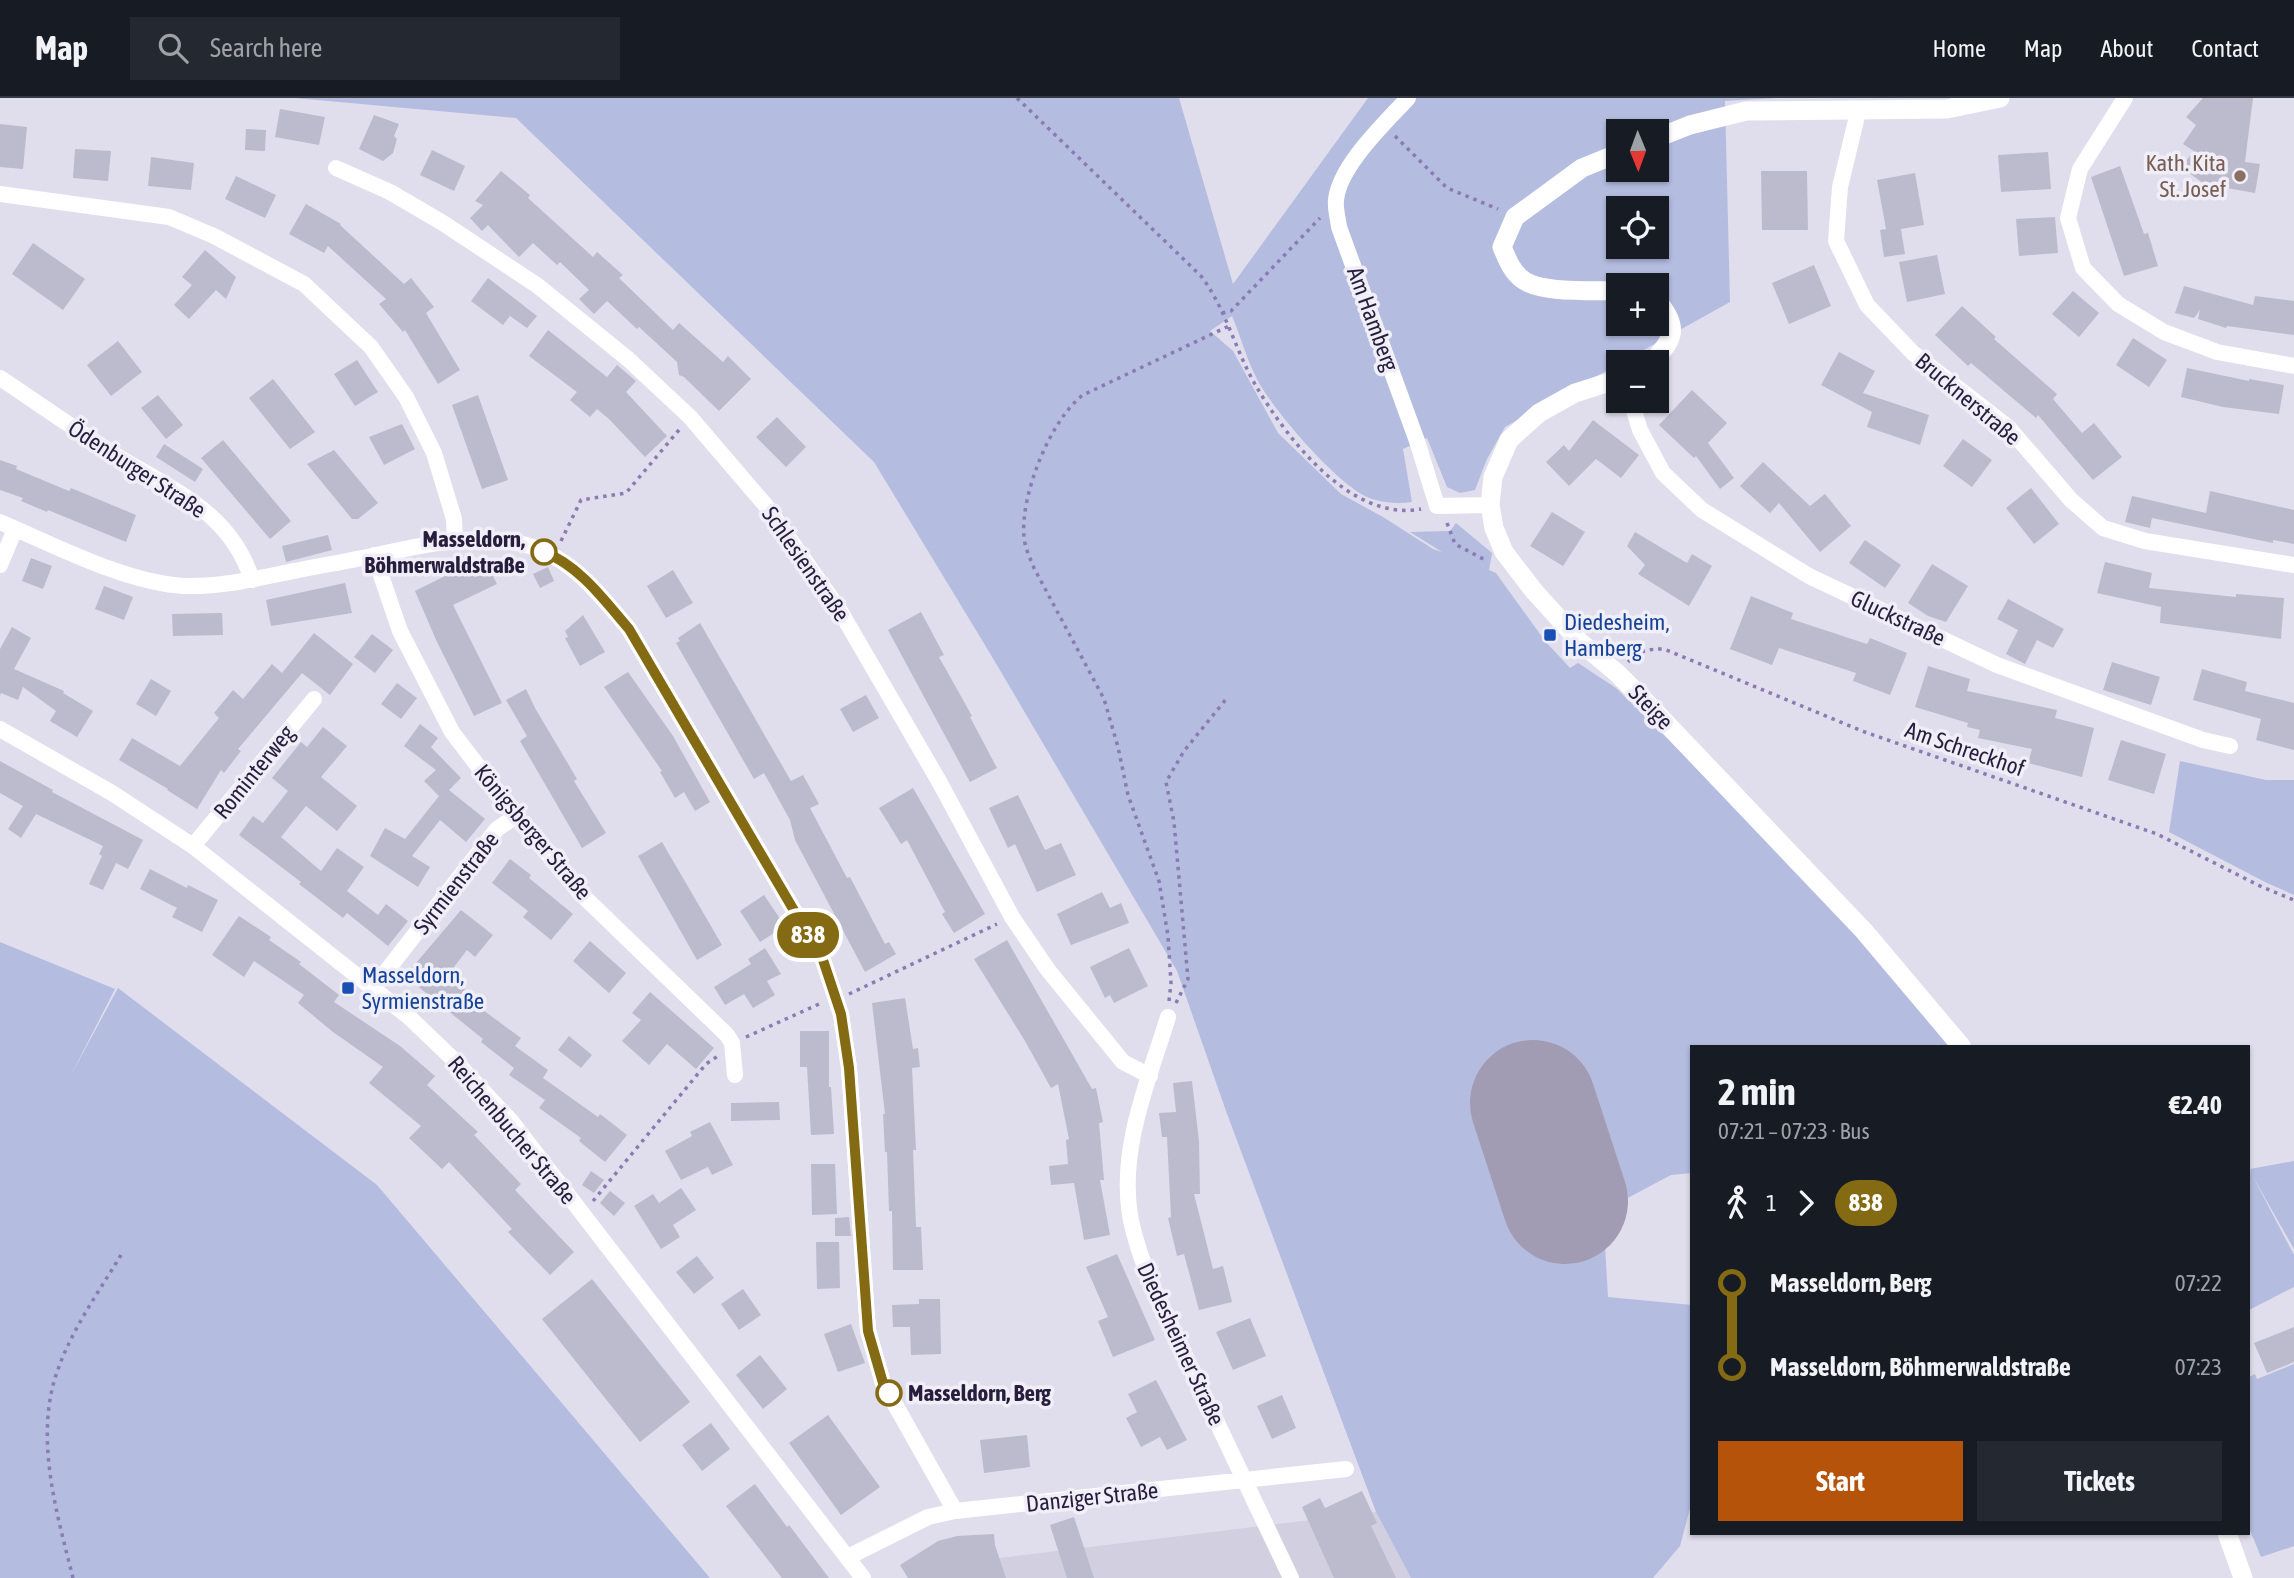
<!DOCTYPE html>
<html lang="en">
<head>
<meta charset="utf-8">
<style>
  :root { --surface:#171b24; --page:#242831; --text:#f1f3f6; --muted:#9ea1a6; --line:#363941; --accent:#b45309 }
  body { margin:0; font-family:"Asap Condensed",sans-serif; background:var(--page); color:var(--text); height:100vh; display:flex; flex-direction:column; font-size:26px; white-space:nowrap }
  * { box-sizing:border-box; margin:0 }
  p { font-size:23px; color:var(--muted) }
  .icon { flex:none; width:38px; height:38px; fill:none; stroke:currentColor; stroke-width:2; stroke-linecap:round; stroke-linejoin:round }
  .map { position:relative; flex:1; overflow:hidden }
  .side { position:absolute; left:1690px; top:947px; width:560px; height:490px; display:flex; flex-direction:column; background:var(--surface); border-radius:0px; box-shadow:0 2px 5px #0004 }
  .side>* { flex:none }
  .badge { padding:0 14px; border-radius:23px; font-size:24px; line-height:46px }
  .needle { width:46px; rotate:179deg }
  .fabs { position:absolute; left:1606px; top:21px; display:grid; gap:14px }
  .fabs a { display:grid; place-items:center; width:63px; height:63px; border-radius:0px; background:var(--surface); box-shadow:0 2px 5px #0004; font-size:35px }
  .map>.badge { position:absolute; translate:-50% -50%; box-shadow:0 0 0 4px #fff }
  .legs { display:flex; align-items:center; gap:10px; height:77px; padding:0 28px; font-size:23px }
  .legs p { margin-inline-start:auto }
  .headline { display:flex; align-items:center; justify-content:space-between; height:119px; padding:0 28px }
  h1 { font-size:38px; font-weight:700; line-height:52px }
  .action { display:flex; gap:14px; margin-top:auto; padding:14px 28px }
  .action a { flex:1; height:80px; border-radius:0px; background:var(--accent); color:#fff; font-size:28px; font-weight:700; line-height:80px; text-align:center }
  .action a+a { background:var(--page); color:var(--text) }
  ul { padding:0 28px; list-style:none }
  li { display:flex; align-items:center; gap:24px; height:84px; font-size:26px }
  li i { display:grid; place-items:center; width:10px; height:100%; margin:0 9px; background:currentColor }
  li i::after { content:''; width:18px; height:18px; margin:-9px; border:5px solid; border-radius:50%; background:var(--surface) }
  li p { margin-inline-start:auto }
  li:first-child i { background:linear-gradient(#0000 50%,currentColor 0) }
  li:last-child i { background:linear-gradient(currentColor 50%,#0000 0) }
  header { display:flex; align-items:center; gap:42px; box-sizing:border-box; height:98px; padding:0 35px; background:var(--surface); border-bottom:2px solid var(--line) }
  header strong { font-size:33px }
  nav { display:flex; gap:38px; margin-inline-start:auto; font-size:24px }
  .search { width:490px; height:63px; background:var(--page); display:flex; align-items:center; gap:18px; box-sizing:border-box; padding:0 24px; border-radius:0px; color:var(--muted); font-size:26px }
  .map>svg:first-child { display:block }
</style>
</head>
<body>
<header>
<strong>Map</strong>
<div class="search"><svg class="icon" aria-label="search" viewBox="0 0 24 24"><circle cx="10" cy="10" r="6"/><path d="M15 15l6 6"/></svg>Search here</div>
<nav><a>Home</a><a>Map</a><a>About</a><a>Contact</a></nav>
</header>
<div class="map">
<svg width="2294" height="1480" viewBox="0 0 2294 1480">
  <rect width="100%" height="100%" fill="#e0deec"/>
  <!-- built -->
  <path fill="#d2cfe0" d="M1376,1414l35,66h-487l59,-18z"/>
  <!-- green -->
  <path fill="#b4bce0" fill-rule="evenodd" d="M295,0h884l54,186 135,-186h409l-52,3 5,201 -225,125 -18,32 -12,31 -15,3 -13,-6 -20,-49 -24,11 9,53c-15,2 -33,1 -47,-6 -31,-16 -90,-84 -107,-115 -11,-20 -17,-44 -26,-65l-22,15 23,20 45,82 63,61 42,23 50,32 9,3 -32,-20 40,-1 6,-8 36,30 -3,17 7,3 49,68 25,27 8,-5 38,25 248,243 97,115h-269v127l-21,2 -68,36 5,86 84,8v196l-12,45 -27,32h-242l-35,-66 -150,-401 -49,-140 -186,-316 -117,-193 -358,-344zM1619,33h38v39h-38zM1619,110h38v39h-38zM1619,187h38v39h-38z
    M2180,663l86,19h28v115l-27,-12 -98,-51z
    M0,844l115,47 -45,88 48,-89 259,197 333,393h-710z
    M2294,1063v88l-42,-74 42,80v32l-45,23v-138l2,-1 -1,-2z
    M2294,1266v182l-33,11 -12,-29v-151l6,-3 2,5z"/>
  <g fill="none" stroke-linecap="round" stroke-linejoin="round">
    <!-- runway -->
    <path stroke="#a19bb3" stroke-width="126" d="M1533,1005l32,98"/>
  </g>
  <!-- building -->
  <path fill="#bcbacd" d="M2203,0h50l-8,64 15,2 -5,29 -34,-6 -7,4 -33,-24 13,-16 -11,-7 13,-19 -10,-8z
    M280,11l45,8 -6,28 -44,-8z
    M374,17l25,9 -5,12 3,3 -4,14 -10,8 -24,-12z
    M0,26l27,3 -4,42 -23,-2z
    M246,31l20,1 -1,21 -20,-1z
    M75,51l36,2 -3,30 -35,-3z
    M432,52l33,16 -11,25 -34,-16z
    M2048,54l3,37 -50,3 -3,-37z
    M151,59l43,6 -3,27 -43,-4z
    M2120,68l24,68 4,-1 10,33 -34,10 -33,-99z
    M501,73l29,24 -2,3 65,59 4,-5 26,23 -4,3 54,52 6,-7 44,39 5,-6 23,23 -32,32 -35,-34 -5,-2 -2,-13 -38,-35 -2,2 -30,-28 -13,13 -15,-15 10,-9 -29,-28 -3,3 -24,-22 -14,14 -31,-32 -6,6 -12,-13 13,-13 -8,-4z
    M1761,73h46l1,59h-46z
    M1915,75l9,52 -23,4 4,25 -21,3 -4,-27 6,-1 -9,-49z
    M236,78l40,19 -11,23 -40,-19z
    M306,106l35,20 -1,1 64,59 7,-6 23,29 -8,6 34,57 -22,14 -33,-54 -2,2 -24,-28 7,-5 -58,-53 -4,7 -35,-19z
    M2055,119l3,36 -39,3 -3,-37z
    M33,145l52,36 -22,31 -51,-36z
    M205,152l31,27 -10,22 -10,-9 -27,29 -15,-14 18,-20 -10,-8z
    M1937,157l8,39 -38,8 -8,-40z
    M1814,167l17,41 -42,18 -17,-41z
    M488,180l49,38 -10,12 -17,-12 -7,9 -32,-24z
    M2184,188l69,19 2,-9 39,5v34l-67,-9 -1,2 -28,-9 2,-9 -6,8 -19,-5z
    M2073,193l26,22 -20,24 -27,-23z
    M1962,208l34,31 -2,2 63,55 -4,5 29,34 12,-10 28,34 -29,23 -55,-65 -2,3 -65,-55 -3,3 -33,-31z
    M548,232l59,47 10,-12 19,16 -10,11 41,44 -22,21 -36,-38 -12,-10 -7,8 -20,-17 7,-8 -48,-36z
    M2133,240l34,22 -18,27 -33,-22z
    M118,243l24,31 -31,24 -24,-31z
    M1839,254l36,19 -12,22 66,22 -9,30 -53,-18 5,-15 -51,-27z
    M357,262l21,32 -23,14 -21,-32z
    M2187,270l62,13v-2l35,6 -5,29 -56,-7 -42,-10z
    M273,281l42,53 -25,17 -41,-51z
    M1692,292l35,33 -19,20 26,35 -14,11 -24,-33 -2,2 -35,-33z
    M158,297l25,30 -17,14 -25,-31z
    M478,297l30,85 -26,9 -30,-84z
    M777,319l29,30 -20,20 -30,-30z
    M1593,322l46,35 -18,23 -25,-19 -27,27 -23,-24 18,-17 5,6z
    M402,326l13,25 -31,16 -15,-28z
    M1963,341l29,21 -20,27 -29,-21z
    M223,342l68,81 -21,18 -69,-81z
    M164,346l39,25 -8,13 -39,-25z
    M334,352l44,53 -20,16h-6l-45,-55z
    M0,362l17,6 -1,3 53,22 2,-3 65,27 -10,27 -78,-32 -1,2 -26,-11 2,-3 -23,-8z
    M1763,364l47,44 15,-12 26,32 -31,26 -41,-49 -9,10 -30,-27z
    M2031,390l28,36 -25,20 -28,-36z
    M2210,393l84,19v34l-21,-4v3l-121,-25 -2,10 -25,-6 7,-26 74,17z
    M1552,414l33,20 -22,34 -33,-20z
    M1635,434l52,31 5,-9 20,12 -23,40 -51,-32 7,-9 -18,-19z
    M328,437l4,15 -46,12 -4,-16z
    M1865,442l36,25 -16,23 -36,-25z
    M483,459l14,27 -44,21 49,98 -28,13 -37,-74 -22,-51z
    M31,460l21,8 -9,23 -21,-8z
    M2105,464l47,11 -3,15 87,9v-3l48,4 -3,41 -121,-16 1,-16 -64,-14z
    M1932,466l36,22 -22,36 -18,-6 -20,-13z
    M548,469l6,14 -14,7 -7,-14z
    M673,472l20,33 -27,15 -19,-32z
    M345,485l7,30 -81,13 -5,-26z
    M104,488l29,11 -9,23 -29,-11z
    M1751,498l42,17 -2,6 76,25 3,-6 37,15 -17,42 -37,-14 3,-8 -77,-25 -7,17 -42,-16z
    M2008,501l56,30 -11,19 -16,-8 -12,24 -19,-10 12,-24 -21,-11z
    M921,514l23,43 -5,2 33,59 -2,1 27,51 -27,14 -82,-152z
    M222,515l1,22 -50,1 -1,-22z
    M583,517l22,37 -25,14 -15,-28 3,-1 -3,-6z
    M700,525l91,158 12,-6 16,29 -9,4 37,70 3,-1 35,67 4,-2 7,12 -31,18 -70,-132 -5,-20 -26,-47 -10,6 -78,-136 4,-2 -2,-3z
    M12,529l19,11 -17,31 50,22 -1,2 30,18 -16,26 -27,-16 6,-10 -33,-24 -5,13 -17,-7 -1,3v-47z
    M314,535l39,31 -23,31 -28,-22 -64,76 3,2 -17,22 -3,-3 -24,39 -30,-19 1,-1 -49,-29 13,-22 48,28 39,-48 -5,-5 19,-23 10,9 29,-35 10,9z
    M372,536l21,16 -18,23 -21,-16z
    M2112,564l48,15 -9,28 -48,-15z
    M1928,568l42,13 -3,12 90,19 -2,8 39,10 -12,49 -54,-14 4,-14 -54,-11 2,-8 -13,-3 1,-4 -53,-16z
    M2202,571l45,13 -2,9 49,12v47l-38,-10 5,-21 -68,-19z
    M628,574l45,64 37,66 -15,9 -11,-19 -9,6 -15,-26 2,-1 -58,-84z
    M151,581l20,12 -15,25 -20,-12z
    M397,585l20,15 -16,21 -20,-15z
    M526,591l9,19 42,71 -3,2 32,52 -24,15 -62,-107 7,-5 -21,-36z
    M866,597l13,23 -26,14 -13,-23z
    M420,626l18,14 -7,9 30,31 -12,12 36,29 -19,23 -26,-22 -28,36 18,11 -12,20 -48,-31 15,-28 20,11 34,-43 -15,-15 12,-11 -32,-24z
    M323,629l24,19 -26,31 36,29 -20,25 -31,-25 -25,31 40,34 16,-23 27,19 -17,24 31,24 8,-11 22,17 -20,25 -41,-33 -4,5 -44,-34 2,-2 -62,-47 14,-19 10,7 25,-32 -16,-13 29,-36 6,5z
    M2121,642l45,14 -12,40 -46,-14z
    M0,663l53,29 -1,2 91,48 -15,29 -12,-6 -13,27 -14,-6 13,-28 -3,-2 4,-8 -67,-32 -15,24 -13,-9 15,-23 -23,-13z
    M913,690l72,126 -31,19 -12,-19 3,-2 -38,-72 -6,4 -22,-36z
    M1018,697l27,55 16,-7 15,32 -39,17 -22,-48 -7,4 -19,-40z
    M662,744l60,103 -25,15 -59,-104z
    M510,761l21,16 -2,3 44,36 -22,26 -28,-23 5,-6 -36,-28z
    M150,771l37,19 1,-3 30,15 -16,32 -30,-15 5,-9 -37,-19z
    M1102,794l8,16 11,-5 8,20 -58,22 -14,-31z
    M764,797l21,31 -25,16 -20,-31z
    M461,812l32,25 -18,22 -8,-7 -20,26 39,30 -3,4 38,28 -6,8 33,24 -5,8 55,39 2,-3 27,21 -22,27 -26,-21 2,-3 -42,-30 6,-8 -36,-25 5,-7 -33,-26 2,-3 -78,-63z
    M239,818l32,21 -2,3 32,22 -2,2 40,31 -5,7 66,44 35,30 -8,9 51,47 -4,3 47,49 -6,6 59,62 -24,23 -42,-43 4,-3 -63,-67 -7,7 -33,-31 12,-12 -52,-43 14,-16 -50,-35 -35,-29 6,-8 -50,-34 -10,16 -32,-22z
    M1007,842l85,149 4,-1 7,34 -4,1 5,57h-4l10,55 -26,5 -10,-57 -23,2 -2,-19 19,-2 -2,-24 3,-1 -11,-55 -7,4 -26,-47 -51,-82z
    M590,843l36,32 -17,20 -36,-32z
    M765,850l16,26 -14,7 8,14 -22,13 -9,-14 -19,11 -11,-18 37,-23 -3,-5z
    M1129,850l19,38 -34,17 -4,-8 -5,3 -15,-31z
    M650,894l64,56 -18,21 -29,-25 -18,21 -27,-24 19,-21 -9,-7z
    M905,900l8,51 5,-1 2,19 -8,1 4,82h-3l3,77h5l2,43h-30l-1,-59h-3l-2,-59h-2l-2,-38h2l-13,-111z
    M800,933h29v56h2l3,47 -23,1 -4,-68h-7z
    M569,938l23,19 -11,13 -23,-18z
    M1192,983l7,60 1,53h-6l19,75 10,-3 9,36 -33,8 -15,-56 -7,2 -9,-38 3,-1 -4,-80h-5l-3,-24 17,-1 -3,-29z
    M779,1004l1,18 -49,1v-18z
    M710,1024l23,43 -21,10 -4,-8 -27,13 -16,-29 27,-15 -2,-4z
    M811,1066h24l2,50 -25,1z
    M591,1073l13,9 -10,13 -12,-8z
    M681,1090l15,22 -23,15 7,12 -19,12 -27,-43 19,-12 6,9z
    M610,1093l15,12 -11,13 -14,-13z
    M849,1119l2,19h-16v-18z
    M816,1144h23l1,46 -23,1z
    M1117,1156l38,86 -42,17 -15,-36 10,-4 -22,-50z
    M697,1158l17,22 -20,16 -18,-22z
    M592,1181l98,123 -50,40 -98,-123z
    M743,1191l18,26 -22,15 -18,-26z
    M919,1201h21l1,55 -30,1 -1,-28h-17l-1,-22 27,-1z
    M1250,1220l16,38 -33,14 -17,-38z
    M851,1226l14,39 -27,9 -14,-38z
    M2294,1229v35l-27,11 -13,-30z
    M760,1257l27,34 -24,20 -27,-34z
    M1156,1282l31,60 -20,10 -7,-13 -19,10 -15,-29 11,-6 -9,-18z
    M1282,1297l14,33 -24,11 -15,-33z
    M828,1317l52,72 -39,28 -52,-72z
    M711,1325l19,26 -28,22 -20,-26z
    M1027,1337l3,32 -46,6 -4,-33z
    M755,1386l32,43 2,-2 40,53h-47l-56,-72z
    M1362,1393l15,32 -6,3 25,52h-62l-32,-71 18,-9 5,10z
    M1074,1419l20,61h-27l-17,-53z
    M994,1436l1,11 11,33h-98l-8,-13 38,-24 19,-5z"/>
  <g fill="none" stroke-linecap="round" stroke-linejoin="round">
    <!-- path -->
    <path stroke="#897bb3" stroke-width="3.5" stroke-dasharray="3.5 5" stroke-linecap="butt" d="M1017,0l184,178c25,33 34,74 55,110 32,54 95,136 165,123
      M1395,38l52,52 51,21
      M1222,215l9,-2 89,-93
      M1447,425l8,21 32,17
      M561,443l20,-41 45,-7 53,-63
      M1628,564c11,-12 21,-13 36,-13l198,82 295,103 105,53 32,13
      M849,896l148,-70
      M1169,903l2,-18 -3,-47 -9,-55 -31,-86 -10,-48 -14,-48 -70,-131c-4,-10 -9,-20 -10,-31 -4,-41 26,-117 59,-142l146,-69
      M1176,905l12,-24 -14,-157 -8,-40 18,-31 43,-53
      M746,939l73,-33
      M593,1103l113,-137 12,-8
      M73,1480c-16,-64 -39,-140 -16,-206 14,-41 41,-79 64,-117"/>
    <!-- minor -->
    <path stroke="#fff" stroke-width="16" d="M1408,0c-22,24 -69,68 -72,102 -1,9 2,18 3,27l78,214 20,65 53,-1
      M2125,0l-45,71 -12,49 15,50 35,36 46,28 53,20 77,14
      M1858,14l-18,75 -4,54 31,64 46,48 95,74 63,73 32,28 42,13 149,24
      M336,70l54,24 53,31 95,63 90,73 62,58 77,90 72,102 101,174 72,134 36,53 75,92 27,14
      M0,96l169,23 45,19 90,48 67,63 35,50 28,56 20,66 1,21
      M0,280c39,26 77,53 117,78 55,34 114,56 135,124
      M1631,303l9,29 23,43 39,37 107,66 188,89 206,75 27,6
      M0,424c54,23 126,61 184,64 34,1 67,-6 100,-13 29,-6 59,-11 88,-17 55,-12 128,-30 181,0 31,17 53,47 76,73l194,331 18,55 8,53 19,262 15,53 72,128
      M374,457l26,76 52,101 64,84 64,77 147,142 5,8 3,32
      M0,467l15,-36
      M0,631l112,64 81,53 216,171 46,44 56,60 352,457
      M193,748l121,-147
      M374,889l123,-158 19,-13
      M1168,919c-19,62 -49,131 -38,198 4,24 13,48 22,71l139,292
      M848,1459l80,-40 27,-6 391,-42"/>
    <!-- tertiary -->
    <path stroke="#fff" stroke-width="19" d="M1657,40l33,-13 56,-14 201,-2 53,-11
      M1619,55l-37,15 -67,49 -13,30c5,11 9,24 20,32 18,15 72,11 97,12
      M1652,264c23,-24 27,-34 5,-62
      M1619,281l-44,14 -36,20 -30,27 -16,37 -3,28 4,23 10,24 30,39 46,51 37,31 29,29 218,229 97,115
      M2227,1435l16,45"/>
  </g>
  <g fill="none" stroke-linecap="round" stroke-linejoin="round">
    <!-- line-1 casing -->
    <g stroke="#fff" stroke-width="16">
      <path id="line-1" d="M544,454c36,14 61,49 85,77l194,331 18,54 8,54 19,263 15,52 6,10"/>
    </g>
    <!-- line-1 -->
    <use href="#line-1" stroke="#846a12" stroke-width="10"/>
  </g>
  <!-- markers -->
  <circle fill="#8d6e63" stroke="#f0eff8" stroke-width="2.5" cx="2240" cy="78" r="7"/>
  <g fill="#fff" stroke="#846a12" stroke-width="3.5">
    <circle cx="544" cy="454" r="12"/>
    <circle cx="889" cy="1295" r="12"/>
  </g>
  <g fill="#1a4fb4" stroke="#f0eff8" stroke-width="2.5">
    <rect x="1543" y="530" width="14" height="14" rx="3.5"/>
    <rect x="341" y="883" width="14" height="14" rx="3.5"/>
  </g>
  <g text-anchor="middle" stroke-width="7" stroke-linejoin="round" paint-order="stroke">
    <!-- education labels -->
    <g font-size="23" fill="#785e54" stroke="#f0eff8" text-anchor="end">
      <text x="2226" y="73">Kath. Kita<tspan x="2226" dy="26">St. Josef</tspan></text>
    </g>
    <!-- street labels -->
    <g font-size="23" fill="#271e3d" stroke="#f0eff8">
      <text transform="translate(1373 221) rotate(70)" y="8">Am Hamberg</text>
      <text transform="translate(1968 301) rotate(40)" y="8">Brucknerstraße</text>
      <text transform="translate(137 371) rotate(33)" y="8">Ödenburger Straße</text>
      <text transform="translate(806 466) rotate(55)" y="8">Schlesienstraße</text>
      <text transform="translate(1898 520) rotate(25)" y="8">Gluckstraße</text>
      <text transform="translate(1651 609) rotate(46)" y="8">Steige</text>
      <text transform="translate(1965 651) rotate(19)" y="8">Am Schreckhof</text>
      <text transform="translate(254 674) rotate(-51)" y="8">Rominterweg</text>
      <text transform="translate(533 734) rotate(50)" y="8">Königsberger Straße</text>
      <text transform="translate(456 785) rotate(-52)" y="8">Syrmienstraße</text>
      <text transform="translate(512 1032) rotate(50)" y="8">Reichenbucher Straße</text>
      <text transform="translate(1181 1246) rotate(65)" y="8">Diedesheimer Straße</text>
      <text transform="translate(1092 1399) rotate(-6)" y="8">Danziger Straße</text>
    </g>
    <!-- stop labels -->
    <g font-size="23" font-weight="bold" fill="#271e3d" stroke="#f0eff8" text-anchor="end">
      <text x="525" y="449">Masseldorn,<tspan x="525" dy="26">Böhmerwaldstraße</tspan></text>
      <text x="908" y="1303" text-anchor="start">Masseldorn, Berg</text>
    </g>
    <!-- transit labels -->
    <g font-size="23" fill="#164399" stroke="#f0eff8" text-anchor="start">
      <text x="1564" y="532">Diedesheim,<tspan x="1564" dy="26">Hamberg</tspan></text>
      <text x="362" y="885">Masseldorn,<tspan x="362" dy="26">Syrmienstraße</tspan></text>
    </g>
  </g>
</svg>
<div class="fabs">
<a><svg class="needle" viewBox="-14 -14 28 28"><path d="M0-13l5 13h-10z" fill="#e53935"/><path d="M0 13l5-13h-10z" fill="#9ea1a6"/></svg></a>
<a><svg class="icon" aria-label="locate" viewBox="0 0 24 24"><circle cx="12" cy="12" r="6"/><path d="M12 2v4M12 18v4M2 12h4M18 12h4"/></svg></a>
<a>+</a>
<a>−</a>
</div>
<b class="badge" style="left:808px;top:837px;background:#846a12;color:#fff">838</b>
<section class="side">
<div class="headline"><div><h1>2 min</h1><p>07:21 – 07:23 · Bus</p></div><b>€2.40</b></div>
<div class="legs"><svg class="icon" aria-label="walk" viewBox="0 0 24 24"><circle cx="13" cy="4" r="2"/><path d="M13 8l-2 6 4 7M11 14l-3 7M7 12l3-4h3l4 4"/></svg>1<svg class="icon" aria-label="forward" viewBox="0 0 24 24"><path d="M9 5l7 7-7 7"/></svg><b class="badge" style="background:#846a12;color:#fff">838</b></div>
<ul>
<li><i style="color:#846a12"></i><b>Masseldorn, Berg</b><p>07:22</p></li>
<li><i style="color:#846a12"></i><b>Masseldorn, Böhmerwaldstraße</b><p>07:23</p></li>
</ul>
<div class="action"><a>Start</a><a>Tickets</a></div>
</section>
</div>
</body>
</html>
